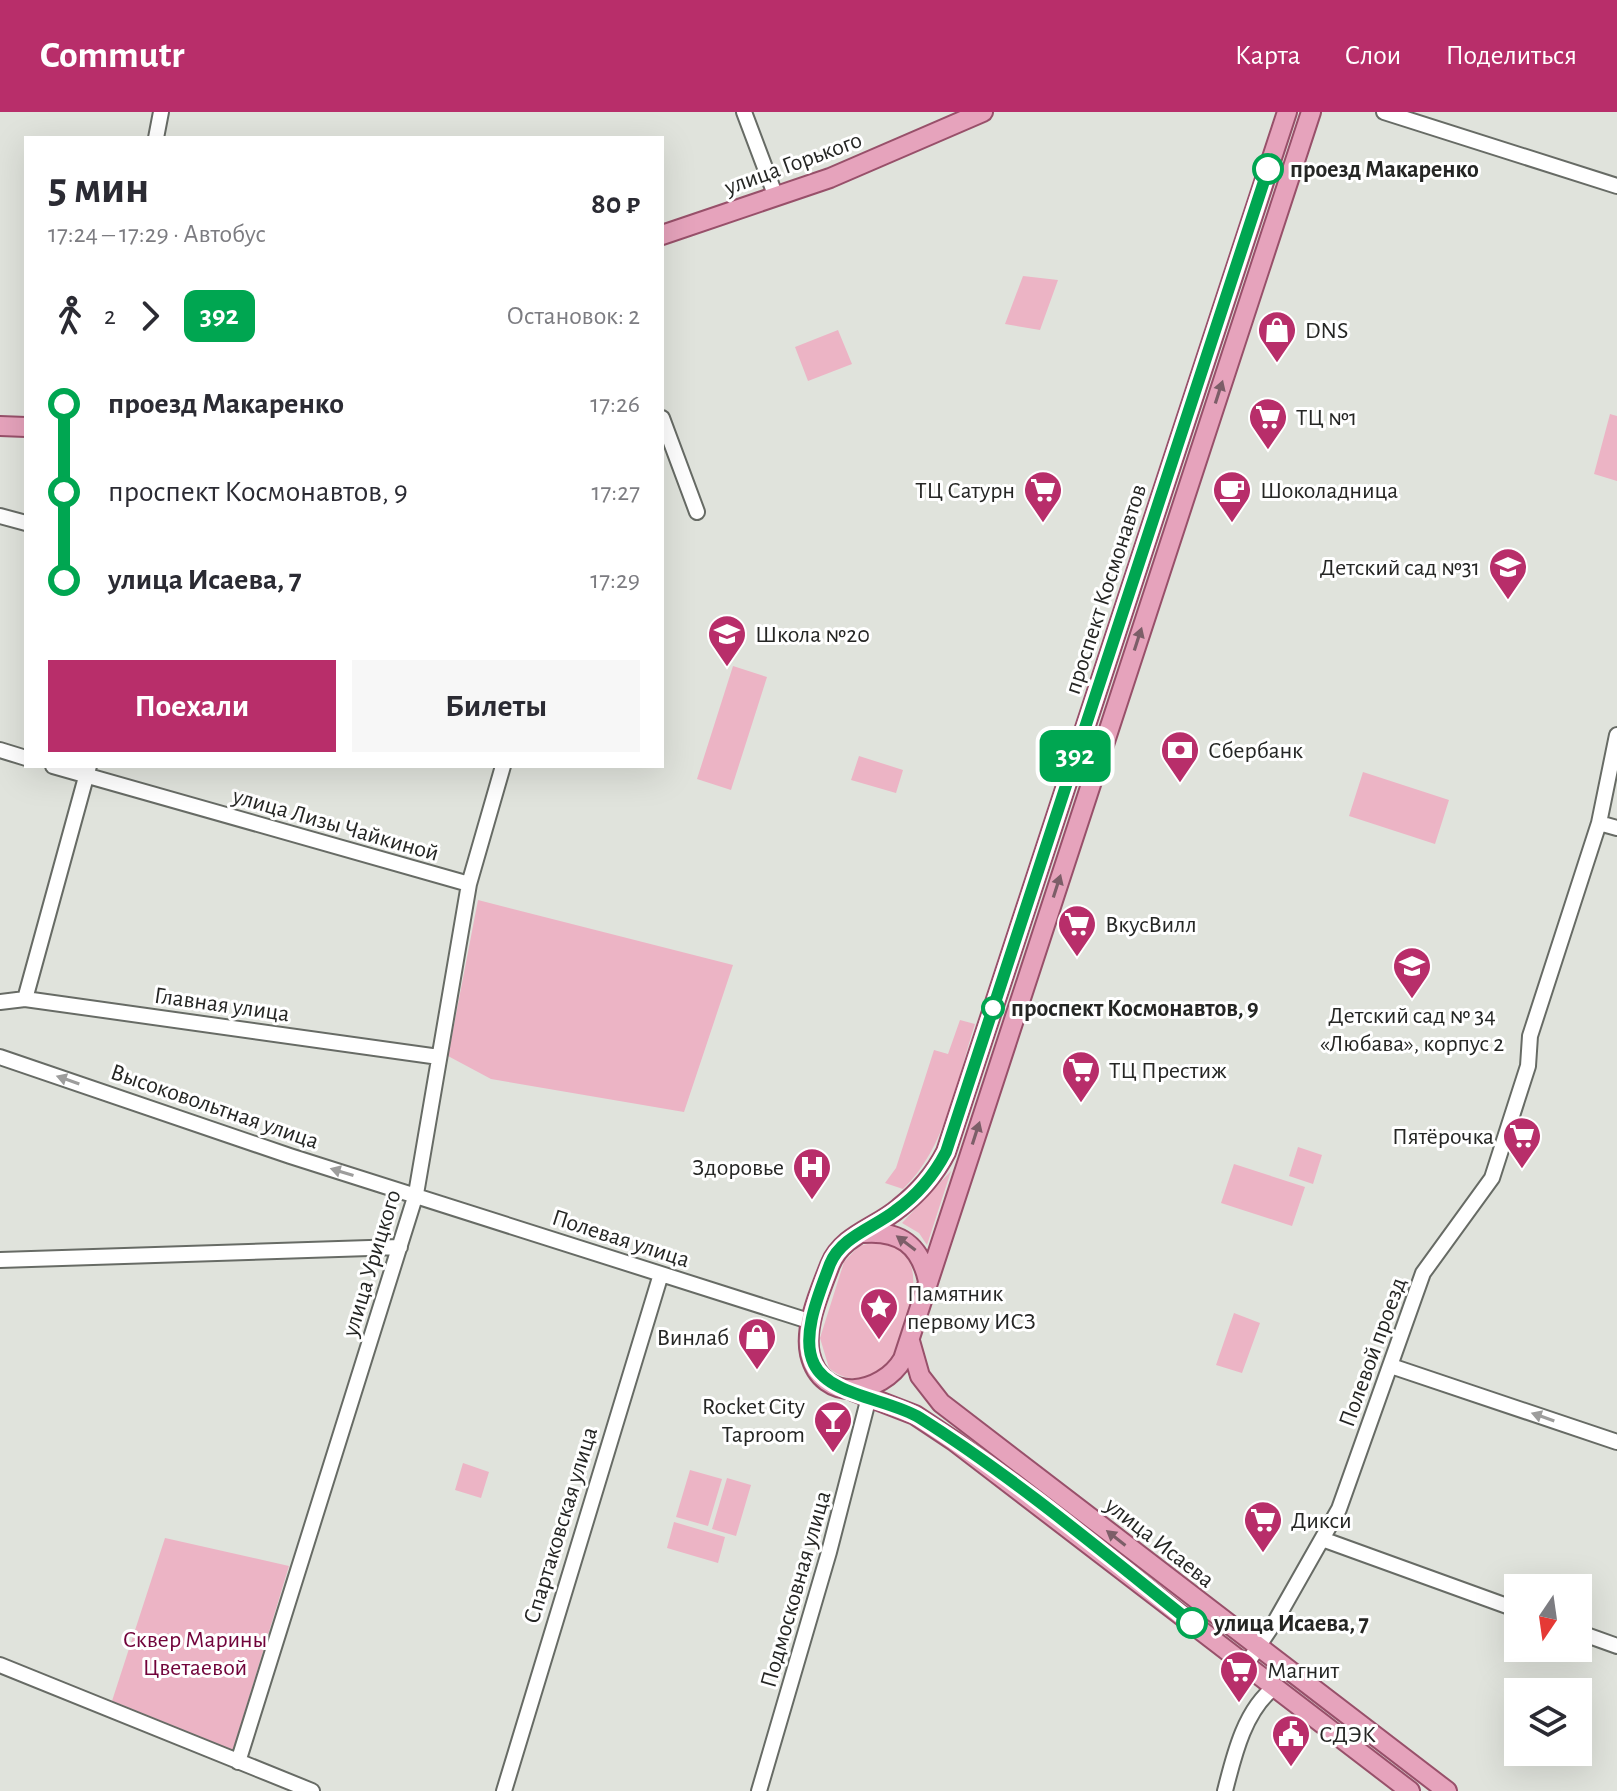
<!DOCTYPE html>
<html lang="ru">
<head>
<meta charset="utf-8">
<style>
  :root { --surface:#fff; --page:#f7f7f7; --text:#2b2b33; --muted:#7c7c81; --accent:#b82e6a }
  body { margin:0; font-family:"Alegreya Sans",sans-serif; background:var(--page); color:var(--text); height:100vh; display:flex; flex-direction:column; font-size:30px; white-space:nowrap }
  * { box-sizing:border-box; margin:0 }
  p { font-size:26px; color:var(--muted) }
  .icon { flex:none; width:44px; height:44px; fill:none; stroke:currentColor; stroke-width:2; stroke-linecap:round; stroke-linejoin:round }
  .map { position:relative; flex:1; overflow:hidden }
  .details { position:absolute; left:24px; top:24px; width:640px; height:632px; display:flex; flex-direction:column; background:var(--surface); border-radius:0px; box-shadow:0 8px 32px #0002 }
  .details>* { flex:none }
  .badge { padding:0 16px; border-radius:12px; font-size:28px; line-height:52px }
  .needle { width:52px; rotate:193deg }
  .controls { position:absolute; left:1504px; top:1462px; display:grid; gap:16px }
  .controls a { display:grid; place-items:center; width:88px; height:88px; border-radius:0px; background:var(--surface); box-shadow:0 8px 32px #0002; font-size:40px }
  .map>.badge { position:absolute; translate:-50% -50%; box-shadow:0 0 0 4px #fff }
  .legs { display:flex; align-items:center; gap:12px; height:88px; padding:0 24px; font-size:26px }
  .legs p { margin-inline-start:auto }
  .summary { display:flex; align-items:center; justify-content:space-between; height:136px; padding:0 24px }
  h1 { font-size:44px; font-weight:700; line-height:60px }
  .action { display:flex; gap:16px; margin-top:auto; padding:16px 24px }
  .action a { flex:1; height:92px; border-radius:0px; background:var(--accent); color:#fff; font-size:32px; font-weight:700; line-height:92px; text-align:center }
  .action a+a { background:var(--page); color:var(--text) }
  ul { padding:0 24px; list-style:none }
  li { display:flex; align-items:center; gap:28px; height:88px; font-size:30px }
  li i { display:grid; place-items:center; width:12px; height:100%; margin:0 10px; background:currentColor }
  li i::after { content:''; width:20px; height:20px; margin:-10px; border:6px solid; border-radius:50%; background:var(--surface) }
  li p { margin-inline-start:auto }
  li:first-child i { background:linear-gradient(#0000 50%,currentColor 0) }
  li:last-child i { background:linear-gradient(currentColor 50%,#0000 0) }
  header { display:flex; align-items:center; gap:48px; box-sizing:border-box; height:112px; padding:0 40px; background:var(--accent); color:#fff }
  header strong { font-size:38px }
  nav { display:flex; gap:44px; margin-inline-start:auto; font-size:28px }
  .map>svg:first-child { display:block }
</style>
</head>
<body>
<header>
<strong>Commutr</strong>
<nav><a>Карта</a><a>Слои</a><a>Поделиться</a></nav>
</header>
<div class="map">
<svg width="1617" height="1679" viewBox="0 0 1617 1679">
  <rect width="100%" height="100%" fill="#e0e3dc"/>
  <!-- green -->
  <path fill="#ecb4c5" d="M1023,164l35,4 -18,50 -35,-6z
    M838,218l14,34 -44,17 -13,-34z
    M1610,302l7,2v65l-23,-7z
    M733,554l34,11 -36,113 -34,-11z
    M859,644l44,14 -7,23 -45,-13z
    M1363,660l86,28 -14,44 -86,-28z
    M478,788l255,65 -49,147 -193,-33 -43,-23z
    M960,908l15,4c-18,55 -29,124 -72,165l-18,-6 11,-15 38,-118 14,4z
    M1298,1035l24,8 -9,29 -24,-8z
    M1234,1052l71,23 -13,39 -71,-23z
    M951,1059l-24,74 -8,-12 -17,-10z
    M880,1129c59,14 24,79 12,118 -16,21 -42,27 -63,9l-9,-30 24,-76 15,-16z
    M1234,1201l26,10 -18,50 -26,-8z
    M463,1351l26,9 -8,26 -26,-8z
    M690,1358l32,9 -14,47 -32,-9z
    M727,1366l24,7 -15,51 -24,-7z
    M674,1410l51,15 -7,26 -51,-15z
    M165,1426l124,28 -56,184 -121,-49z"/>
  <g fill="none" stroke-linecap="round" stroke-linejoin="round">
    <!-- minor casing -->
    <g stroke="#676b65" stroke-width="18">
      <path id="minor" d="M744,0l32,85
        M1384,0l233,74
        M156,26l5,-26
        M662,306l35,94
        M0,404l26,7
        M0,638l26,8
        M53,654l416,118
        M1599,711l18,5
        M25,887l64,-233
        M0,890l25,-3 414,58
        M0,945l290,99 522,166
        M0,1148l400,-13
        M1391,1254l226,76
        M1322,1427l196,71
        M1578,1520l39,14
        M0,1553l312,126
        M1246,1553l30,-45 63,-111 84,-236 69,-95 36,-112 2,-30 69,-213 18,-88
        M238,1650l178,-568 53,-310 34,-118
        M504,1679l157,-517
        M759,1679l70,-239 40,-155
        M1225,1679c9,-36 20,-82 50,-104"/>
    </g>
    <!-- major casing -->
    <g stroke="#98506a" stroke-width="22">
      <path id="major" d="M1287,0l-341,1040c-11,22 -28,41 -47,56 -23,20 -57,27 -69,57 -10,26 -26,62 -20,89 12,51 72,41 93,5l408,-1247
        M662,123l168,-57 153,-66
        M0,314l26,1
        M863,1121c37,-3 57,12 65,48
        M910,1229l10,35 21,27 506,388
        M853,1279l62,24 39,26 456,350"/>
    </g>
    <!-- minor -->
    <use href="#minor" stroke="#fff" stroke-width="14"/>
    <!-- major -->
    <use href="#major" stroke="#e6a3bc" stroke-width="18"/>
  </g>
  <!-- one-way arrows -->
  <defs><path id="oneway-solid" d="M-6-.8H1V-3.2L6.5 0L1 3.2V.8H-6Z" transform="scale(2)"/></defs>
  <g fill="#7c5e68">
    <use href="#oneway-solid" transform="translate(1219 280) rotate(-72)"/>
    <use href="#oneway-solid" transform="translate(1138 527) rotate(-72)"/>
    <use href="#oneway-solid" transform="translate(1057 774) rotate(-72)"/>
    <use href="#oneway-solid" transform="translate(976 1021) rotate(-72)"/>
    <use href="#oneway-solid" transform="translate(906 1131) rotate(-143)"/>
    <use href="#oneway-solid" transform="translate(1116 1426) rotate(-142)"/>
  </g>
  <g fill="#9d9d9c">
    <use href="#oneway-solid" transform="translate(68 968) rotate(-161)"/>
    <use href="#oneway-solid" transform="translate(342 1060) rotate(-163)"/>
    <use href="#oneway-solid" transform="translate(1543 1305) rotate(-161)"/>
  </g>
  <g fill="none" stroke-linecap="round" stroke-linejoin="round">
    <!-- line-1 casing -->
    <g stroke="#fff" stroke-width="18">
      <path id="line-1" d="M1192,1511c-88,-70 -177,-145 -272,-205 -30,-19 -91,-22 -106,-54 -14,-28 6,-73 16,-100 11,-27 43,-36 65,-53 21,-15 39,-36 51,-59l322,-983"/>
    </g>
    <!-- line-1 -->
    <use href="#line-1" stroke="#00a651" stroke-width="12"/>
  </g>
  <!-- icons -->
  <defs>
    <g id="shop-pin" transform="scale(2)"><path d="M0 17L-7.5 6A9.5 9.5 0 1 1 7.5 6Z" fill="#b82e6a" stroke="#fff"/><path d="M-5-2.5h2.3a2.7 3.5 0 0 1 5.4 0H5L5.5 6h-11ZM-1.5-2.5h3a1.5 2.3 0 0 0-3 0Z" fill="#fff"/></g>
    <g id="supermarket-pin" transform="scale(2)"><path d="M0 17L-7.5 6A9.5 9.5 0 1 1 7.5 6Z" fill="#b82e6a" stroke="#fff"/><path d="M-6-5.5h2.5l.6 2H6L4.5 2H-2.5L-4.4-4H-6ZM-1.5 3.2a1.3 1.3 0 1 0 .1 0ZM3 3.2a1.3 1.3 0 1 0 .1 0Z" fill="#fff"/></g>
    <g id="cafe-pin" transform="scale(2)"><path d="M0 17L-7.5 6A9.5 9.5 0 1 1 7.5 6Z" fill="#b82e6a" stroke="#fff"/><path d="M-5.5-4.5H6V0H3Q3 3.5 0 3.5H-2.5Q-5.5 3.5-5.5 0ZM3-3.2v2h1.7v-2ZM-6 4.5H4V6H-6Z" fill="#fff"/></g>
    <g id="school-pin" transform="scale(2)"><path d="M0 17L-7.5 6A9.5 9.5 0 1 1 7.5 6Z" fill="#b82e6a" stroke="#fff"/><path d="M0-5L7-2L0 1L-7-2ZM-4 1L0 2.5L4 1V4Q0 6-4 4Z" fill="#fff"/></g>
    <g id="bank-pin" transform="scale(2)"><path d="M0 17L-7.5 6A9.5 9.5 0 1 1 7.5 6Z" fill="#b82e6a" stroke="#fff"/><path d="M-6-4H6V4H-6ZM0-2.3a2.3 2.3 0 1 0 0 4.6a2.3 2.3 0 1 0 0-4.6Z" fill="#fff"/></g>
    <g id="hospital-pin" transform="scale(2)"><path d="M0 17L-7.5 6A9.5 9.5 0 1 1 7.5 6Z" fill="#b82e6a" stroke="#fff"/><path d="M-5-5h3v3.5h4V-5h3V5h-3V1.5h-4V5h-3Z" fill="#fff"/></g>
    <g id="sight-pin" transform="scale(2)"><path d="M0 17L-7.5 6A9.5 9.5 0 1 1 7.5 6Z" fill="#b82e6a" stroke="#fff"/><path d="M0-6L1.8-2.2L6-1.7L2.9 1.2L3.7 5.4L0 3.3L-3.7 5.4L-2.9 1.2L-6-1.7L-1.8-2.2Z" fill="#fff"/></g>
    <g id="bar-pin" transform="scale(2)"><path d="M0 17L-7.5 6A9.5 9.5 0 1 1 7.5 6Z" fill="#b82e6a" stroke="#fff"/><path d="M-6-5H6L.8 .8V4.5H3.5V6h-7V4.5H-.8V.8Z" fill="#fff"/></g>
    <g id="civic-pin" transform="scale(2)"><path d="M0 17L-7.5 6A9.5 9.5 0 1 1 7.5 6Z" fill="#b82e6a" stroke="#fff"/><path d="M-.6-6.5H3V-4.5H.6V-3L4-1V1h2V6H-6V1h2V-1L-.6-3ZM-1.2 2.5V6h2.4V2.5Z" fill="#fff"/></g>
  </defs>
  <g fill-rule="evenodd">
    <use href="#shop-pin" x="1277" y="218"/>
    <use href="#supermarket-pin" x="1268" y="305"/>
    <use href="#supermarket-pin" x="1043" y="378"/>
    <use href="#cafe-pin" x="1232" y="378"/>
    <use href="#school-pin" x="1508" y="455"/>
    <use href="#school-pin" x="727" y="522"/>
    <use href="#bank-pin" x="1180" y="638"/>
    <use href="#supermarket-pin" x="1077" y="812"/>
    <use href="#school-pin" x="1412" y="854"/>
    <use href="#supermarket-pin" x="1081" y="958"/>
    <use href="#supermarket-pin" x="1522" y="1024"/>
    <use href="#hospital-pin" x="812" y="1055"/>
    <use href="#sight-pin" x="879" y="1195"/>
    <use href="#shop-pin" x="757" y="1225"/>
    <use href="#bar-pin" x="833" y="1308"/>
    <use href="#supermarket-pin" x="1263" y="1408"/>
    <use href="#supermarket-pin" x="1239" y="1558"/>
    <use href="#civic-pin" x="1291" y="1622"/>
  </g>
  <!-- markers -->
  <g fill="#fff" stroke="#00a651" stroke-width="4">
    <circle cx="1268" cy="57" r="14"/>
    <circle cx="993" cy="896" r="10"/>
    <circle cx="1192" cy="1511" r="14"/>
  </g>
  <g text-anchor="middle" stroke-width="6" stroke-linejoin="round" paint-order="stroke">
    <!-- street labels -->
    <g font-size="24" fill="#252624" stroke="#fff">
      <text transform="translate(793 51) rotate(-20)" y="8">улица Горького</text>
      <text transform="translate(1105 477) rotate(-72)" y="8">проспект Космонавтов</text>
      <text transform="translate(336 712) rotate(16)" y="8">улица Лизы Чайкиной</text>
      <text transform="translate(222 892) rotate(8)" y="8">Главная улица</text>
      <text transform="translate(215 994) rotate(19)" y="8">Высоковольтная улица</text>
      <text transform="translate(621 1126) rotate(18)" y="8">Полевая улица</text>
      <text transform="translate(371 1151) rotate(-73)" y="8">улица Урицкого</text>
      <text transform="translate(1372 1240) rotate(-70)" y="8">Полевой проезд</text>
      <text transform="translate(560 1413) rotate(-73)" y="8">Спартаковская улица</text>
      <text transform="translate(1160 1430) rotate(38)" y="8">улица Исаева</text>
      <text transform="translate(795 1477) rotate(-74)" y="8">Подмосковная улица</text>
    </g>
    <!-- stop labels -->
    <g font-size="24" font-weight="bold" fill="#252624" stroke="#fff" text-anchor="start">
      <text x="1290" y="65">проезд Макаренко</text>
      <text x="1011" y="904">проспект Космонавтов, 9</text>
      <text x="1214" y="1519">улица Исаева, 7</text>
    </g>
    <!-- poi labels -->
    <g font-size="24" fill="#252624" stroke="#fff" text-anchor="start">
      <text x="1305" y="226">DNS</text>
      <text x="1296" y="313">ТЦ №1</text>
      <text x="1015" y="386" text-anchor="end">ТЦ Сатурн</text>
      <text x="1260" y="386">Шоколадница</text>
      <text x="1480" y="463" text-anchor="end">Детский сад №31</text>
      <text x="755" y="530">Школа №20</text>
      <text x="1208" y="646">Сбербанк</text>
      <text x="1105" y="820">ВкусВилл</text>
      <text x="1412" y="911" text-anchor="middle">Детский сад № 34<tspan x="1412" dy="28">«Любава», корпус 2</tspan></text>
      <text x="1109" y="966">ТЦ Престиж</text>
      <text x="1494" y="1032" text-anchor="end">Пятёрочка</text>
      <text x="784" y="1063" text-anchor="end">Здоровье</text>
      <text x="907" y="1189">Памятник<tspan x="907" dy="28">первому ИСЗ</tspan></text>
      <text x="729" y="1233" text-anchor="end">Винлаб</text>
      <text x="805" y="1302" text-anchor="end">Rocket City<tspan x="805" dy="28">Taproom</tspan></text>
      <text x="1291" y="1416">Дикси</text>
      <text x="1267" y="1566">Магнит</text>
      <text x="1319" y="1630">СДЭК</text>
    </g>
    <!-- park labels -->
    <g font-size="24" fill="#71033a" stroke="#fff">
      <text x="195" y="1535">Сквер Марины<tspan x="195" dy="28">Цветаевой</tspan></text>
    </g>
  </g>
</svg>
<div class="controls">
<a><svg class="needle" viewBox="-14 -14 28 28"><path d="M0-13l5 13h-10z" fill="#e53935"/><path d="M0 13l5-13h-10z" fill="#7c7c81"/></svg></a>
<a><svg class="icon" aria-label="layers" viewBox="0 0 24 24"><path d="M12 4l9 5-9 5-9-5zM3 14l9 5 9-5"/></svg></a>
</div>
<b class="badge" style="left:1075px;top:644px;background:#00a651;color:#fff">392</b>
<section class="details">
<div class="summary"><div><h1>5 мин</h1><p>17:24 – 17:29 · Автобус</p></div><b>80 ₽</b></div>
<div class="legs"><svg class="icon" aria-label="walk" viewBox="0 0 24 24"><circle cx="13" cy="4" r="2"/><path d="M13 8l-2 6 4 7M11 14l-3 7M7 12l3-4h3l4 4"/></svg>2<svg class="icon" aria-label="forward" viewBox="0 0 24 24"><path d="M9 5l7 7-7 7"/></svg><b class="badge" style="background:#00a651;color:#fff">392</b><p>Остановок: 2</p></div>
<ul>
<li><i style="color:#00a651"></i><b>проезд Макаренко</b><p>17:26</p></li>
<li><i style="color:#00a651"></i><span>проспект Космонавтов, 9</span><p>17:27</p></li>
<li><i style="color:#00a651"></i><b>улица Исаева, 7</b><p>17:29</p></li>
</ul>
<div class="action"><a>Поехали</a><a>Билеты</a></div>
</section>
</div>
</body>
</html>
